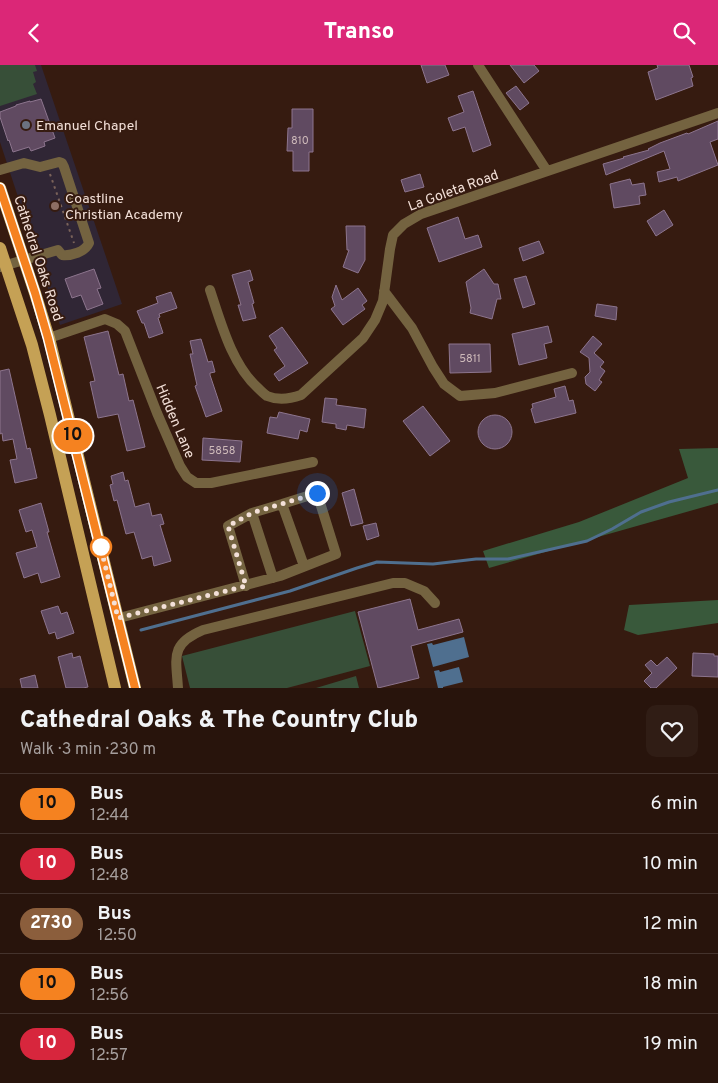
<!DOCTYPE html>
<html lang="en">
<head>
<meta charset="utf-8">
<style>
  :root { --surface:#28140c; --page:#301d15; --text:#f1f3f6; --muted:#a59e9d; --line:#44332d; --accent:#db2777 }
  body { margin:0; font-family:Overpass,sans-serif; background:var(--page); color:var(--text); height:100vh; display:flex; flex-direction:column; font-size:19px; white-space:nowrap }
  * { box-sizing:border-box; margin:0 }
  p { font-size:16px; color:var(--muted) }
  .icon { flex:none; width:28px; height:28px; fill:none; stroke:currentColor; stroke-width:2; stroke-linecap:round; stroke-linejoin:round }
  .map { position:relative; height:623px; overflow:hidden }
  .details { display:flex; flex-direction:column; background:var(--surface); flex:1 }
  .details>* { flex:none }
  .badge { padding:0 10px; border-radius:16px; font-size:18px; line-height:32px }
  .you { position:absolute; width:25px; height:25px; margin:-12px; border:4px solid #fff; border-radius:50%; background:#1a73e8; box-shadow:0 0 0 8px #1a73e833 }
  .map>.badge { position:absolute; translate:-50% -50%; box-shadow:0 0 0 2px #fff }
  .round { display:grid; place-items:center; flex:none; width:52px; height:52px; border-radius:10px; background:var(--page) }
  .summary { display:flex; align-items:center; justify-content:space-between; height:85px; padding:0 20px }
  h1 { font-size:24px; font-weight:800; line-height:38px }
  ul { padding:0; list-style:none }
  li { display:flex; align-items:center; gap:15px; height:60px; padding:0 20px; border-top:1px solid var(--line) }
  li div { flex:1 }
  li b { display:block; font-size:19px }
  li em { font-style:normal }
  li .badge { min-width:55px; font-weight:700; text-align:center }
  header { display:flex; justify-content:space-between; align-items:center; height:65px; padding:0 20px; background:var(--accent); color:#fff; font-size:22px; font-weight:800 }
  .map>svg:first-child { display:block }
</style>
</head>
<body>
<header><svg class="icon" aria-label="back" viewBox="0 0 24 24"><path d="M15 5l-7 7 7 7"/></svg>Transo<svg class="icon" aria-label="search" viewBox="0 0 24 24"><circle cx="10" cy="10" r="6"/><path d="M15 15l6 6"/></svg></header>
<div class="map">
<svg width="718" height="623" viewBox="0 0 718 623">
  <rect width="100%" height="100%" fill="#361b10"/>
  <!-- education -->
  <path fill="#302635" d="M0,0h41l81,239 -62,21 -60,-183z"/>
  <!-- green -->
  <path fill="#374f38" d="M0,0h35l2,6 -4,1 3,10 -3,2 4,10 -37,12z
    M355,546l15,55 -83,22h-97l-8,-32z
    M356,611l3,12h-43z"/>
  <!-- forest -->
  <path fill="#39593b" d="M718,383v55l-229,65 -6,-17 96,-29 109,-44 -9,-29z
    M718,535v23l-80,12 -14,-5 5,-25z"/>
  <!-- water -->
  <path fill="#4f6f8f" d="M464,572l5,20 -36,10 -6,-23 5,-1 1,2z
    M459,602l4,15 -20,5v1h-5l-4,-17 5,-1 1,2z"/>
  <g fill="none" stroke-linecap="round" stroke-linejoin="round">
    <!-- stream -->
    <path stroke="#4f6f8f" stroke-width="3" d="M141,565l149,-39 67,-23 20,-6 56,2 43,-5h32l79,-18 25,-12 29,-17 28,-10 49,-12"/>
  </g>
  <!-- building -->
  <path fill="#604a61" stroke="#8d758e" d="M421,0h24l4,10 -22,8z
    M510,0h24l5,6 -15,12z
    M657,0h32l4,12 -2,1 2,8 -37,14 -8,-28 10,-4z
    M516,21l13,17 -9,7 -14,-17z
    M473,26l18,54 -18,7 -8,-25 -12,4 -5,-13 16,-6 -6,-16z
    M41,34l14,39 -11,4 1,4 -14,5 -2,-4 -16,5 -4,-12 -1,1 -8,-24v-5l16,-6v-1l14,-4v1z
    M292,44h21v43h-4v19h-16v-20h-6l1,-23h4z
    M718,56v18l-8,3 8,23 -40,16 -1,-4 -18,5 -2,-10 13,-3 -6,-18 -58,24 -3,-11 21,-6 -1,-1 26,-7 -1,-1 12,-6 27,-10 1,1z
    M420,109l4,13 -19,5 -4,-12z
    M630,114l2,6 12,-2 2,12 -7,1 1,8 -26,4 -4,-24z
    M664,145l9,15 -17,11 -9,-15z
    M458,152l7,22 13,-4 4,12 -43,15 -12,-34z
    M346,161h19v34l-7,13 -15,-6 6,-17h-2z
    M539,176l5,12 -21,8 -4,-13z
    M94,204l7,19 -4,1 6,15 -16,6 -6,-15 -9,3 -7,-19z
    M484,204l10,15h4l3,15h-4l-5,20 -22,-6 1,-5 -5,-26z
    M250,205l3,10 -5,2 6,21 -2,1 4,14 -13,3 -5,-16h3l-9,-30z
    M526,211l9,28 -12,4 -9,-29z
    M336,220l6,15 16,-12 9,13 -5,4 3,4 -22,16 -12,-16 4,-3 -3,-9z
    M171,227l6,16 -18,6 1,3 -2,1 5,15 -14,5 -5,-15h-2l-5,-12 21,-8 -2,-6z
    M597,239l20,3 -1,13 -21,-4z
    M548,261l4,16 -8,2 3,14 -28,7 -7,-31z
    M282,262l26,36 -29,18 -5,-7 11,-8 -11,-16 3,-2 -8,-12z
    M108,266l11,44 4,-1 6,27 4,-1 12,47 -18,4 -9,-37 -20,4 -8,-36 5,-1 -11,-44z
    M593,271l9,8 -8,9 10,9 -4,5 5,4 -6,9 3,2 -7,9 -9,-7 -1,-7 5,-5 -1,-14 -9,-6z
    M201,274l7,23 4,-1 3,11 -5,1v2l12,36 -16,6 -11,-31 2,-1 -7,-31h3l-3,-13z
    M449,279h41l1,28 -41,1z
    M9,304l18,80 3,-1 7,30 -22,5 -5,-23 7,-1 -4,-20 -10,2 -1,-8 -2,1v-63z
    M565,321l4,15 4,-1 3,13 -41,10 -4,-14 2,-1 -1,-4 24,-7 -2,-8z
    M325,333l12,1 -1,6 30,4 -2,19 -17,-3 -1,5 -10,-2v-4l-14,-2z
    M423,341l27,35 -20,15 -27,-35z
    M279,347l31,7 -3,13 -7,-2 -2,9 -31,-6 3,-16 7,1z
    M478 367a17 17 0 1 1 34 0a17 17 0 1 1-34 0Z
    M203,373l39,3 -2,21 -38,-2z
    M123,407l2,9 3,-1 7,27 14,-4 3,13 9,-2 3,10 -4,1 11,36 -17,5 -2,-10 -10,3 -8,-27 -8,2 -9,-34 -3,1 -4,-16 3,-1 -2,-8z
    M354,424l9,34 -12,3 -9,-33z
    M41,438l8,29h-2l13,45 -19,6 -3,-10 -14,5 -8,-25 21,-6 -5,-17 -6,2 -7,-22z
    M376,458l3,13 -12,4 -4,-14z
    M410,534l8,31 41,-11 4,13 -52,14 8,32 -41,10 -20,-76z
    M58,541l3,8 6,-2 7,21 -17,6 -2,-7 -6,2 -8,-23z
    M72,588l1,5 7,-2 8,31 -5,1h-17l-8,-31z
    M693,588l21,1v2h4v21l-26,-1z
    M667,592l10,11 -21,20h-5l-7,-7 8,-8 -7,-8 6,-5 6,6z
    M35,610l3,13h-16l-2,-9z"/>
  <g fill="none" stroke-linecap="round" stroke-linejoin="round">
    <!-- path -->
    <path stroke="#7b635a" stroke-width="2" stroke-dasharray="2.5 4" stroke-linecap="butt" d="M50,109l24,69"/>
    <!-- minor -->
    <path stroke="#746340" stroke-width="10" d="M478,0l69,106
      M0,105l24,-7 16,4 19,-5 3,1 2,4 25,76c-4,9 -18,13 -27,12l-4,-5 -58,17
      M210,225c11,33 22,75 48,98 3,3 6,6 9,8 12,5 23,3 34,-1l62,-57 12,-18 8,-19 7,-52 3,-14 11,-11 17,-10 297,-101
      M384,226l28,37 21,39 11,17 16,12 35,-3 77,-20
      M49,273l56,-19 12,5 8,7 32,82 23,53 7,11 9,6h15l102,-21
      M273,513l-21,-65 30,-9
      M246,521l-18,-60 24,-13
      M119,553l161,-42 56,-22 -19,-61 -35,11 22,62
      M178,623c-2,-31 -8,-44 25,-58l190,-47h12l19,8 11,12"/>
    <!-- major -->
    <path stroke="#c5a155" stroke-width="12" d="M0,123l35,105 14,45 86,350
      M0,183l32,97 18,70 65,273"/>
  </g>
  <g fill="none" stroke-linecap="round" stroke-linejoin="round">
    <!-- line casing -->
    <g stroke="#fff" stroke-width="11">
      <path id="line" d="M0,123l35,105 13,45 87,350"/>
    </g>
    <!-- line -->
    <use href="#line" stroke="#f58220" stroke-width="8"/>
    <!-- walk -->
    <path stroke="#f3e0d8" stroke-width="5" stroke-dasharray="0 9" d="M101,482l-2,-7 19,78 128,-32 -18,-60 24,-13 65,-20"/>
  </g>
  <!-- markers -->
  <circle fill="#6b7280" stroke="#361b10" stroke-width="2" cx="26" cy="60" r="5"/>
  <circle fill="#8d6e63" stroke="#361b10" stroke-width="2" cx="55" cy="141" r="5"/>
  <circle fill="#fff" stroke="#f58220" stroke-width="2.5" cx="101" cy="482" r="10"/>
  <g text-anchor="middle" stroke-width="4" stroke-linejoin="round" paint-order="stroke">
    <!-- number labels -->
    <g font-size="11" fill="#cebaba">
      <text x="300" y="79">810</text>
      <text x="470" y="297">5811</text>
      <text x="222" y="389">5858</text>
    </g>
    <!-- poi labels -->
    <g font-size="14" fill="#f3e0d8" stroke="#361b10" text-anchor="start">
      <text x="36" y="65">Emanuel Chapel</text>
      <text x="65" y="138">Coastline<tspan x="65" dy="16">Christian Academy</tspan></text>
    </g>
    <!-- street labels -->
    <g font-size="14" fill="#f3e0d8" stroke="#361b10">
      <text transform="translate(453 125) rotate(-20)" y="5">La Goleta Road</text>
      <text transform="translate(39 193) rotate(72)" y="5">Cathedral Oaks Road</text>
      <text transform="translate(176 356) rotate(67)" y="5">Hidden Lane</text>
    </g>
  </g>
</svg>
<div class="you" style="left:317px;top:428px"></div>
<b class="badge" style="left:73px;top:371px;background:#f58220;color:#111">10</b>
</div>
<section class="details">
<div class="summary"><div><h1>Cathedral Oaks &amp; The Country Club</h1><p>Walk · 3 min · 230 m</p></div><a class="round"><svg class="icon" aria-label="heart" viewBox="0 0 24 24"><path d="M12 20l-8-8c-3-5 5-10 8-4 3-6 11-1 8 4z"/></svg></a></div>
<ul>
<li><span class="badge" style="background:#f58220;color:#111">10</span><div><b>Bus</b><p>12:44</p></div><em>6 min</em></li>
<li><span class="badge" style="background:#d7263d;color:#fff">10</span><div><b>Bus</b><p>12:48</p></div><em>10 min</em></li>
<li><span class="badge" style="background:#8b5e3c;color:#fff">2730</span><div><b>Bus</b><p>12:50</p></div><em>12 min</em></li>
<li><span class="badge" style="background:#f58220;color:#111">10</span><div><b>Bus</b><p>12:56</p></div><em>18 min</em></li>
<li><span class="badge" style="background:#d7263d;color:#fff">10</span><div><b>Bus</b><p>12:57</p></div><em>19 min</em></li>
</ul>
</section>
</body>
</html>
